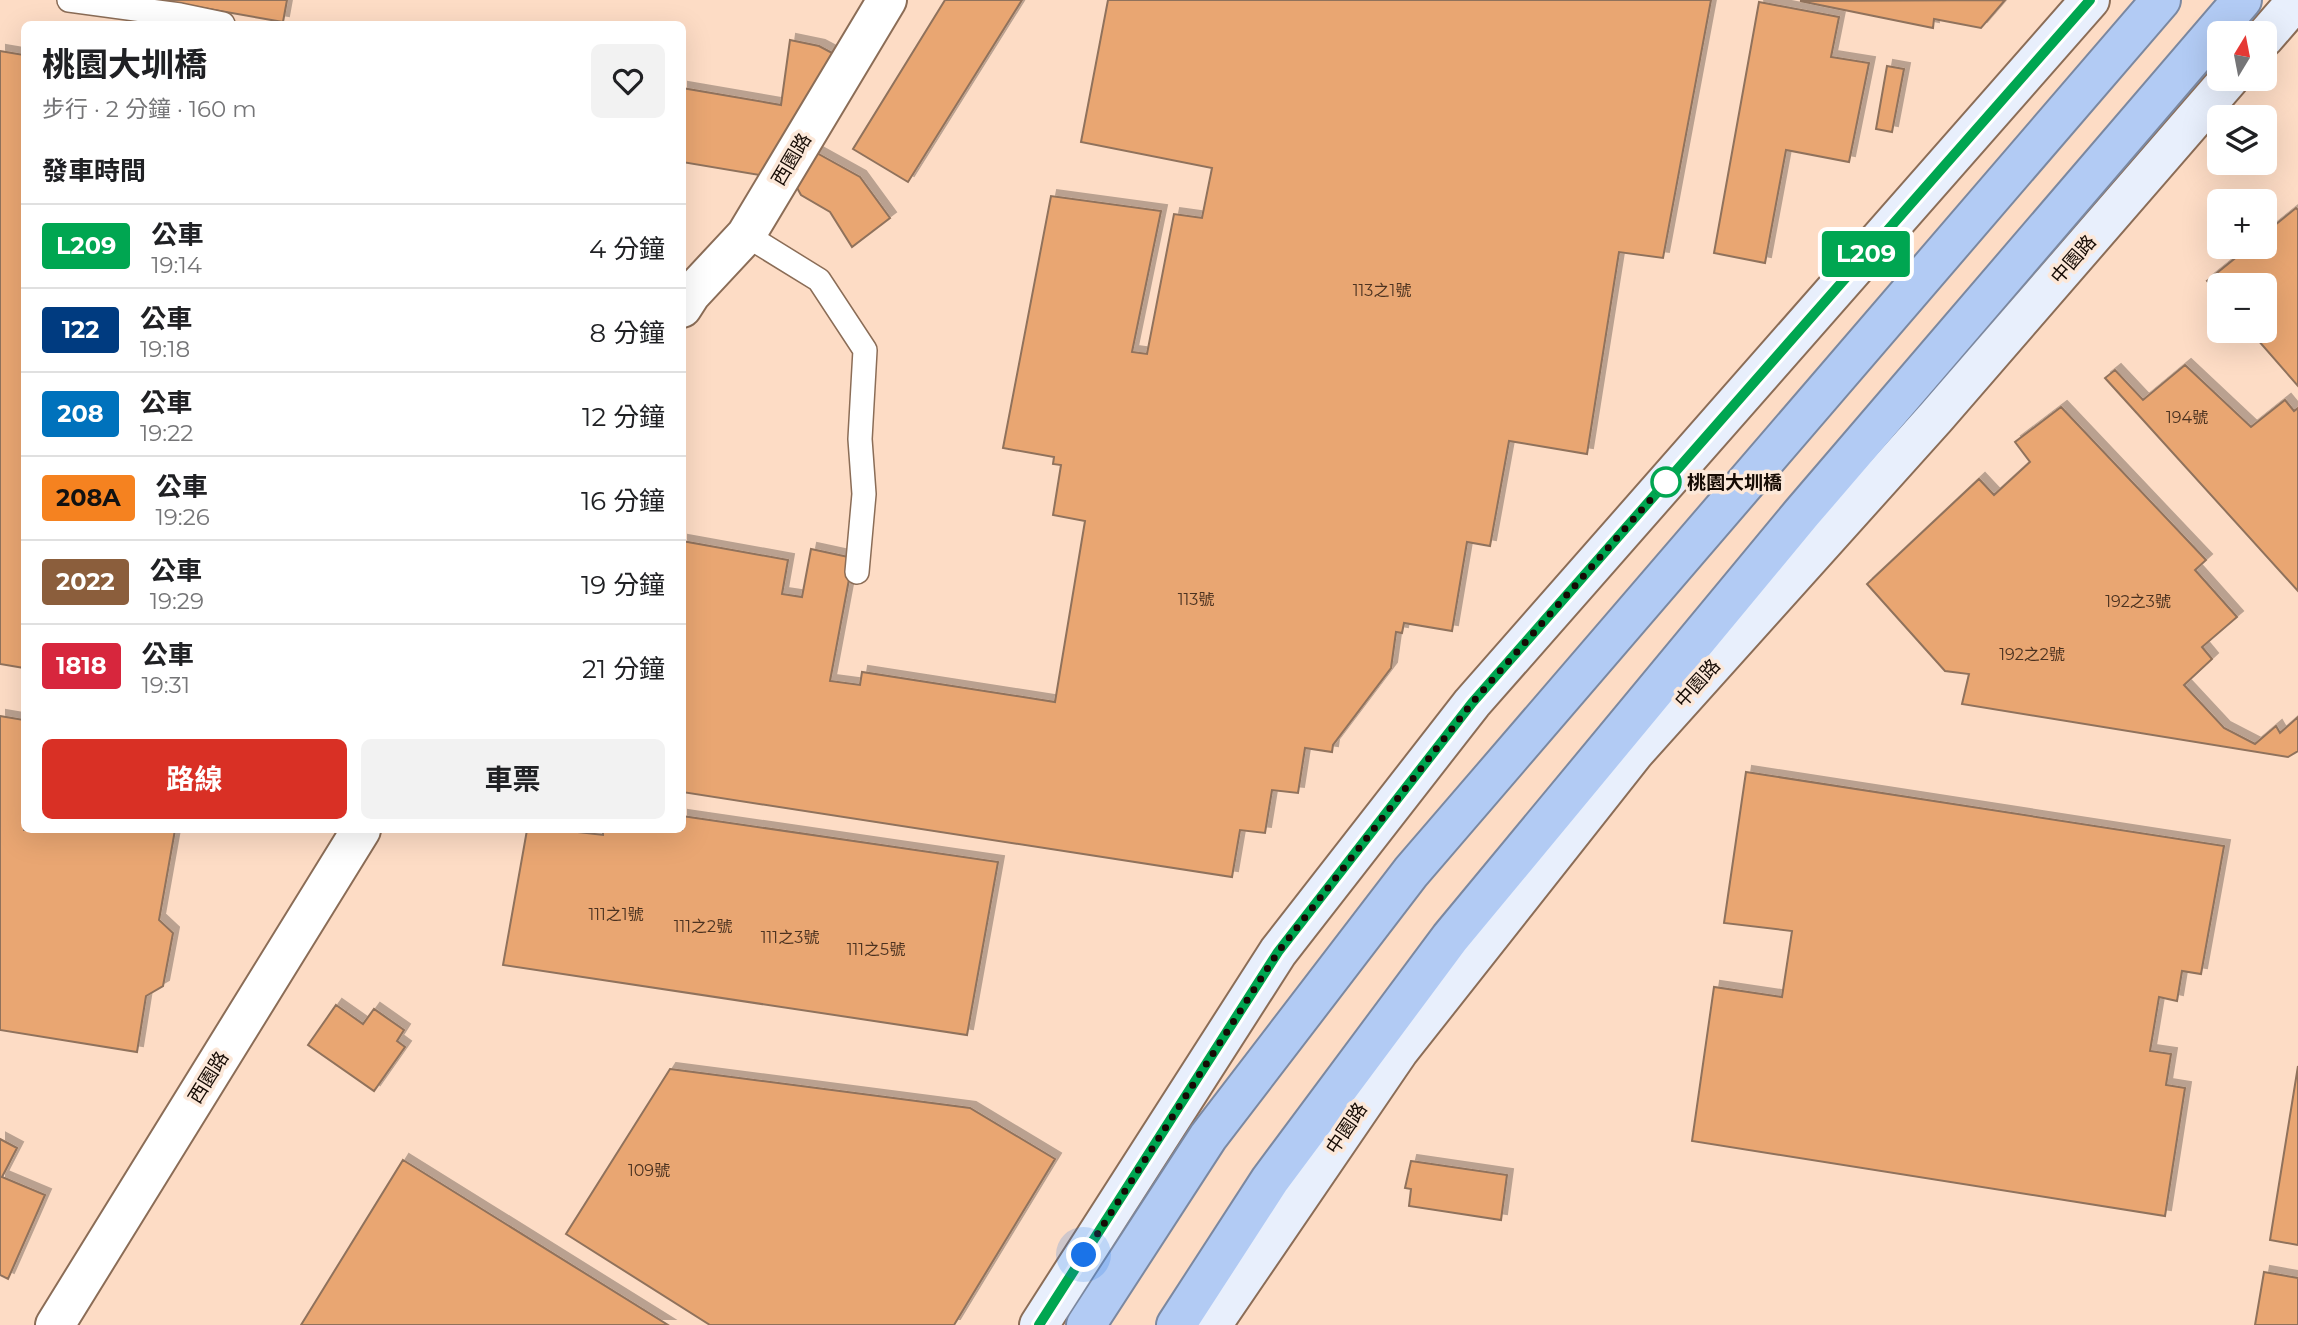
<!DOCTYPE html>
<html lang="zh-TW">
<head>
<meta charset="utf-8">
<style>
  :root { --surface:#fff; --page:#f2f2f2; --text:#202124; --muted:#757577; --line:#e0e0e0; --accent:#d93025 }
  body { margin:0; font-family:Montserrat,"Noto Sans TC",sans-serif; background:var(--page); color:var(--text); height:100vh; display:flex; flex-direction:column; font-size:26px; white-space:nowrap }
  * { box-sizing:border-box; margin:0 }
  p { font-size:23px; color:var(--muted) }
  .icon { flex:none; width:38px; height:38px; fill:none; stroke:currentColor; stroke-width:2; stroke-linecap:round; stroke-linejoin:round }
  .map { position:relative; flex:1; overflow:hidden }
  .sheet { position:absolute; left:21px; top:21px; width:665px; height:812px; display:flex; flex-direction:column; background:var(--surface); border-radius:10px; box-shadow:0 7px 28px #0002 }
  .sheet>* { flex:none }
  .badge { padding:0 14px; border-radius:5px; font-size:24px; line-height:46px }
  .needle { width:46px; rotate:10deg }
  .tools { position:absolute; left:2207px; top:21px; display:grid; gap:14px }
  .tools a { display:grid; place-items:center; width:70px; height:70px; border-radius:10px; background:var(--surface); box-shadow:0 7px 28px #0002; font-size:35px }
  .you { position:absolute; width:35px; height:35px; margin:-18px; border:5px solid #fff; border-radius:50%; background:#1a73e8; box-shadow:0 0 0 10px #1a73e833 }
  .map>.badge { position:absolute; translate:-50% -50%; box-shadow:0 0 0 4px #fff }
  h2 { padding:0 21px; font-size:26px; line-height:63px }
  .round { display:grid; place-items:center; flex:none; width:74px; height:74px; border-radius:10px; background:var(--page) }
  .summary { display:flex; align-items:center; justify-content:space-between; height:119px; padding:0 21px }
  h1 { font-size:33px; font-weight:700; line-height:52px }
  .button { display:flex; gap:14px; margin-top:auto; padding:14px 21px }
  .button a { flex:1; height:80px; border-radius:10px; background:var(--accent); color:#fff; font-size:28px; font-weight:700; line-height:80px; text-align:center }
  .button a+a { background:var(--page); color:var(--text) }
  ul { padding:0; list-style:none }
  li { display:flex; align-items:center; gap:21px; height:84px; padding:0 21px; border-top:2px solid var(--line) }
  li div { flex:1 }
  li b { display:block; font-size:26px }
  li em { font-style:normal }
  li .badge { min-width:77px; font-weight:700; text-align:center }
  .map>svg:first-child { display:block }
</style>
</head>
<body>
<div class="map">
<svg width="2298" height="1325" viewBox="0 0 2298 1325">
  <defs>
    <filter id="shadow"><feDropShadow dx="6" dy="-6" stdDeviation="0" flood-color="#0004"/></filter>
  </defs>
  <rect width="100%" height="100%" fill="#fce8d9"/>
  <!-- built -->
  <path fill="#fddcc5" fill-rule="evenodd" d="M0,0h2298v1325h-2298zM24,24h658v806h-658zM2219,33h45v46h-45zM2219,117h45v46h-45zM2219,201h45v46h-45zM2219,285h45v46h-45z"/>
  <!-- building -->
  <path fill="#e9a672" stroke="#90725c" stroke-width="2" filter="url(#shadow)" d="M158,0h129l-4,22z
    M945,0h77l-114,182 -55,-33z
    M1108,0h603l-48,258 -44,-6 -32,202 -78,-13 -19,105 -23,-4 -15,89 -48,-8 -2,10 -6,-1 -5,36 -58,77 -1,7 -27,-4 -7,45 -26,-3 -7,43 -25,-3 -8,47 -550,-85v-251l106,19 -6,34 20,3 9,-48 42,9 -23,123 30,4 2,-13 193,30 30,-181 -32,-6 8,-50 -8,-1 1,-7 -51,-9 48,-252 110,15 -29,141 15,2 27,-140 28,4 10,-50 -131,-26z
    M2005,0l-24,28 -47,-9 -1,9 -133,-27z
    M1759,2l80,15 -8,40 38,6 -20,99 -63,-12 -21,113 -51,-10z
    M790,40l29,6 32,17 -73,115 -96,-16v-74l99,17z
    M0,51l24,4v613l-24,-4z
    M1887,66l17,3 -12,63 -16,-3z
    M815,152l45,25 30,41 -38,29 -22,-35 -29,-17 -5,-9z
    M2296,208l2,2v176l-48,-55h14v-46h-45v10l-12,-14 42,-34h15v-13z
    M2185,365l66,62 34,-27 9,11 4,-3v183l-193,-213 10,-8 28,30z
    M2061,407l145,153 -11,10 42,47 -35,30 10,12 -28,26 40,43 31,16 21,-18 4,7 18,-16v34l-10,6 -326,-53 7,-30 -24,-3 -78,-87 112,-105 15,16 36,-33 -15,-20z
    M0,716l24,4v110h151l-16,90 14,13 -10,53 -17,10 -9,56 -137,-22z
    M1746,772l478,74 -23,128 -19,-3 -5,30 -18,-4 -9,54 21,3 -5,31 19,3 -20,128 -473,-75 22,-154 68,10 10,-66 -68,-8z
    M682,816l316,46 -31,173 -464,-70 24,-135h33l43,5v-5h79z
    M336,1005l27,19 11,-15 30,21 -7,11 8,6 -31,44 -66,-46z
    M2298,1066v179l-28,-5z
    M670,1069l300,39 85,51 -101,166h-244l-144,-91z
    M0,1139l17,9 -15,29 43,18 -37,84 -8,-4z
    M403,1160l265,165h-367z
    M1411,1161l96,14 -6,45 -92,-14 2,-17 -6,-1z
    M2264,1272l34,6v47h-43z"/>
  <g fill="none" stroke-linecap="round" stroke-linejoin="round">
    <!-- lane casing -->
    <g stroke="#8b6d57" stroke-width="26">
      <path id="lane" d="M69,0l111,15 43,9
        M746,235l73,45 46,70 -5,89 4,55 -7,78"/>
    </g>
    <!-- street casing -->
    <g stroke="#8b6d57" stroke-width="42">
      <path id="street" d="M682,308l9,-14 55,-59 141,-235
        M55,1325l306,-495"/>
    </g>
    <!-- secondary casing -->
    <g stroke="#8b6d57" stroke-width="42">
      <path id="secondary" d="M2264,38l33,-38
        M1039,1325l239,-373 194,-249 618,-703
        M1212,1325l187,-274 236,-299 301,-335 293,-338"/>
    </g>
    <!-- highway casing -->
    <g stroke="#7b88a0" stroke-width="42">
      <path id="highway" d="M1086,1325l122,-188 203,-265 750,-872
        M1176,1325l94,-145 180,-242 352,-425 440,-513"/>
    </g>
    <!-- lane -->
    <use href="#lane" stroke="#fff" stroke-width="23"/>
    <!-- street -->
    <use href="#street" stroke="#fff" stroke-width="38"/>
    <!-- secondary -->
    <use href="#secondary" stroke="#e8effc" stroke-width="38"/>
    <!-- highway -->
    <use href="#highway" stroke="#b2cbf4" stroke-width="38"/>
  </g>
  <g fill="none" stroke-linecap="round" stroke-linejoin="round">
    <!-- line casing -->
    <g stroke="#fff" stroke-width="16">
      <path id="line" d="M1039,1325l239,-373 194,-249 618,-703"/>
    </g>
    <!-- line -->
    <use href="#line" stroke="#00a651" stroke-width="10"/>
    <!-- walk -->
    <path stroke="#160b04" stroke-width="7" stroke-dasharray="0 12.6" d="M1084,1255l194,-303 194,-249 194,-221"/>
  </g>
  <!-- markers -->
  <circle fill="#fff" stroke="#00a651" stroke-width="3.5" cx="1666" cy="482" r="14"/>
  <g text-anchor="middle" stroke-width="7" stroke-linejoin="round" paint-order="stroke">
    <!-- number labels -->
    <g font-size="16" fill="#4b3220">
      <text x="1382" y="296">113之1號</text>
      <text x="2187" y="423">194號</text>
      <text x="1196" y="605">113號</text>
      <text x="2138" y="607">192之3號</text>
      <text x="2032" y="660">192之2號</text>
      <text x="616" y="920">111之1號</text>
      <text x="703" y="932">111之2號</text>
      <text x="790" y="943">111之3號</text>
      <text x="876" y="955">111之5號</text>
      <text x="649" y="1176">109號</text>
    </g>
    <!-- street labels -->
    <g font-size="19" fill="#160b04" stroke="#fce8d9">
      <text transform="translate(791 159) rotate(-59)" y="7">西園路</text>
      <text transform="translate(2073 259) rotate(-49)" y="7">中園路</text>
      <text transform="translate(1697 683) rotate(-48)" y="7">中園路</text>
      <text transform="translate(208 1077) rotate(-58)" y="7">西園路</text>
      <text transform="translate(1346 1128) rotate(-56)" y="7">中園路</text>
    </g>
    <!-- stop labels -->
    <g font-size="19" font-weight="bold" fill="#160b04" stroke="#fce8d9" text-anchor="start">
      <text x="1687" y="489">桃園大圳橋</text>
    </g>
  </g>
</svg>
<div class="tools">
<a><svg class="needle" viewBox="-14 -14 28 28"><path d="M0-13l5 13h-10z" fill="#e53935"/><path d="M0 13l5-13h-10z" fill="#757577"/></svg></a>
<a><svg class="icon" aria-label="layers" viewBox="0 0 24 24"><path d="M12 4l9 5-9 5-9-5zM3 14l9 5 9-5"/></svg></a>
<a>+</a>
<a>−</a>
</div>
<div class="you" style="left:1084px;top:1255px"></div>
<b class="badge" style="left:1866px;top:254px;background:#00a651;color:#fff">L209</b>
<section class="sheet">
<div class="summary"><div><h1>桃園大圳橋</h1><p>步行 · 2 分鐘 · 160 m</p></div><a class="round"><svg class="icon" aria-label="heart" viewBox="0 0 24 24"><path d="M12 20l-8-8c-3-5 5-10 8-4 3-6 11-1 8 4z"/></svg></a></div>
<h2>發車時間</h2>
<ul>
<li><span class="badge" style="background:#00a651;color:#fff">L209</span><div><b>公車</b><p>19:14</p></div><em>4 分鐘</em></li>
<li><span class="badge" style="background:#003b80;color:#fff">122</span><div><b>公車</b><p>19:18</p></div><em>8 分鐘</em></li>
<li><span class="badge" style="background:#0072bc;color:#fff">208</span><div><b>公車</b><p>19:22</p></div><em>12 分鐘</em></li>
<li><span class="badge" style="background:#f58220;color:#111">208A</span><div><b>公車</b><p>19:26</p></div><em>16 分鐘</em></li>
<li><span class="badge" style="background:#8b5e3c;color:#fff">2022</span><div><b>公車</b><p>19:29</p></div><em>19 分鐘</em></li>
<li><span class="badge" style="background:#d7263d;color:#fff">1818</span><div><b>公車</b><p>19:31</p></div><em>21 分鐘</em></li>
</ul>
<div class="button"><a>路線</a><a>車票</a></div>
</section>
</div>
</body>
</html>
